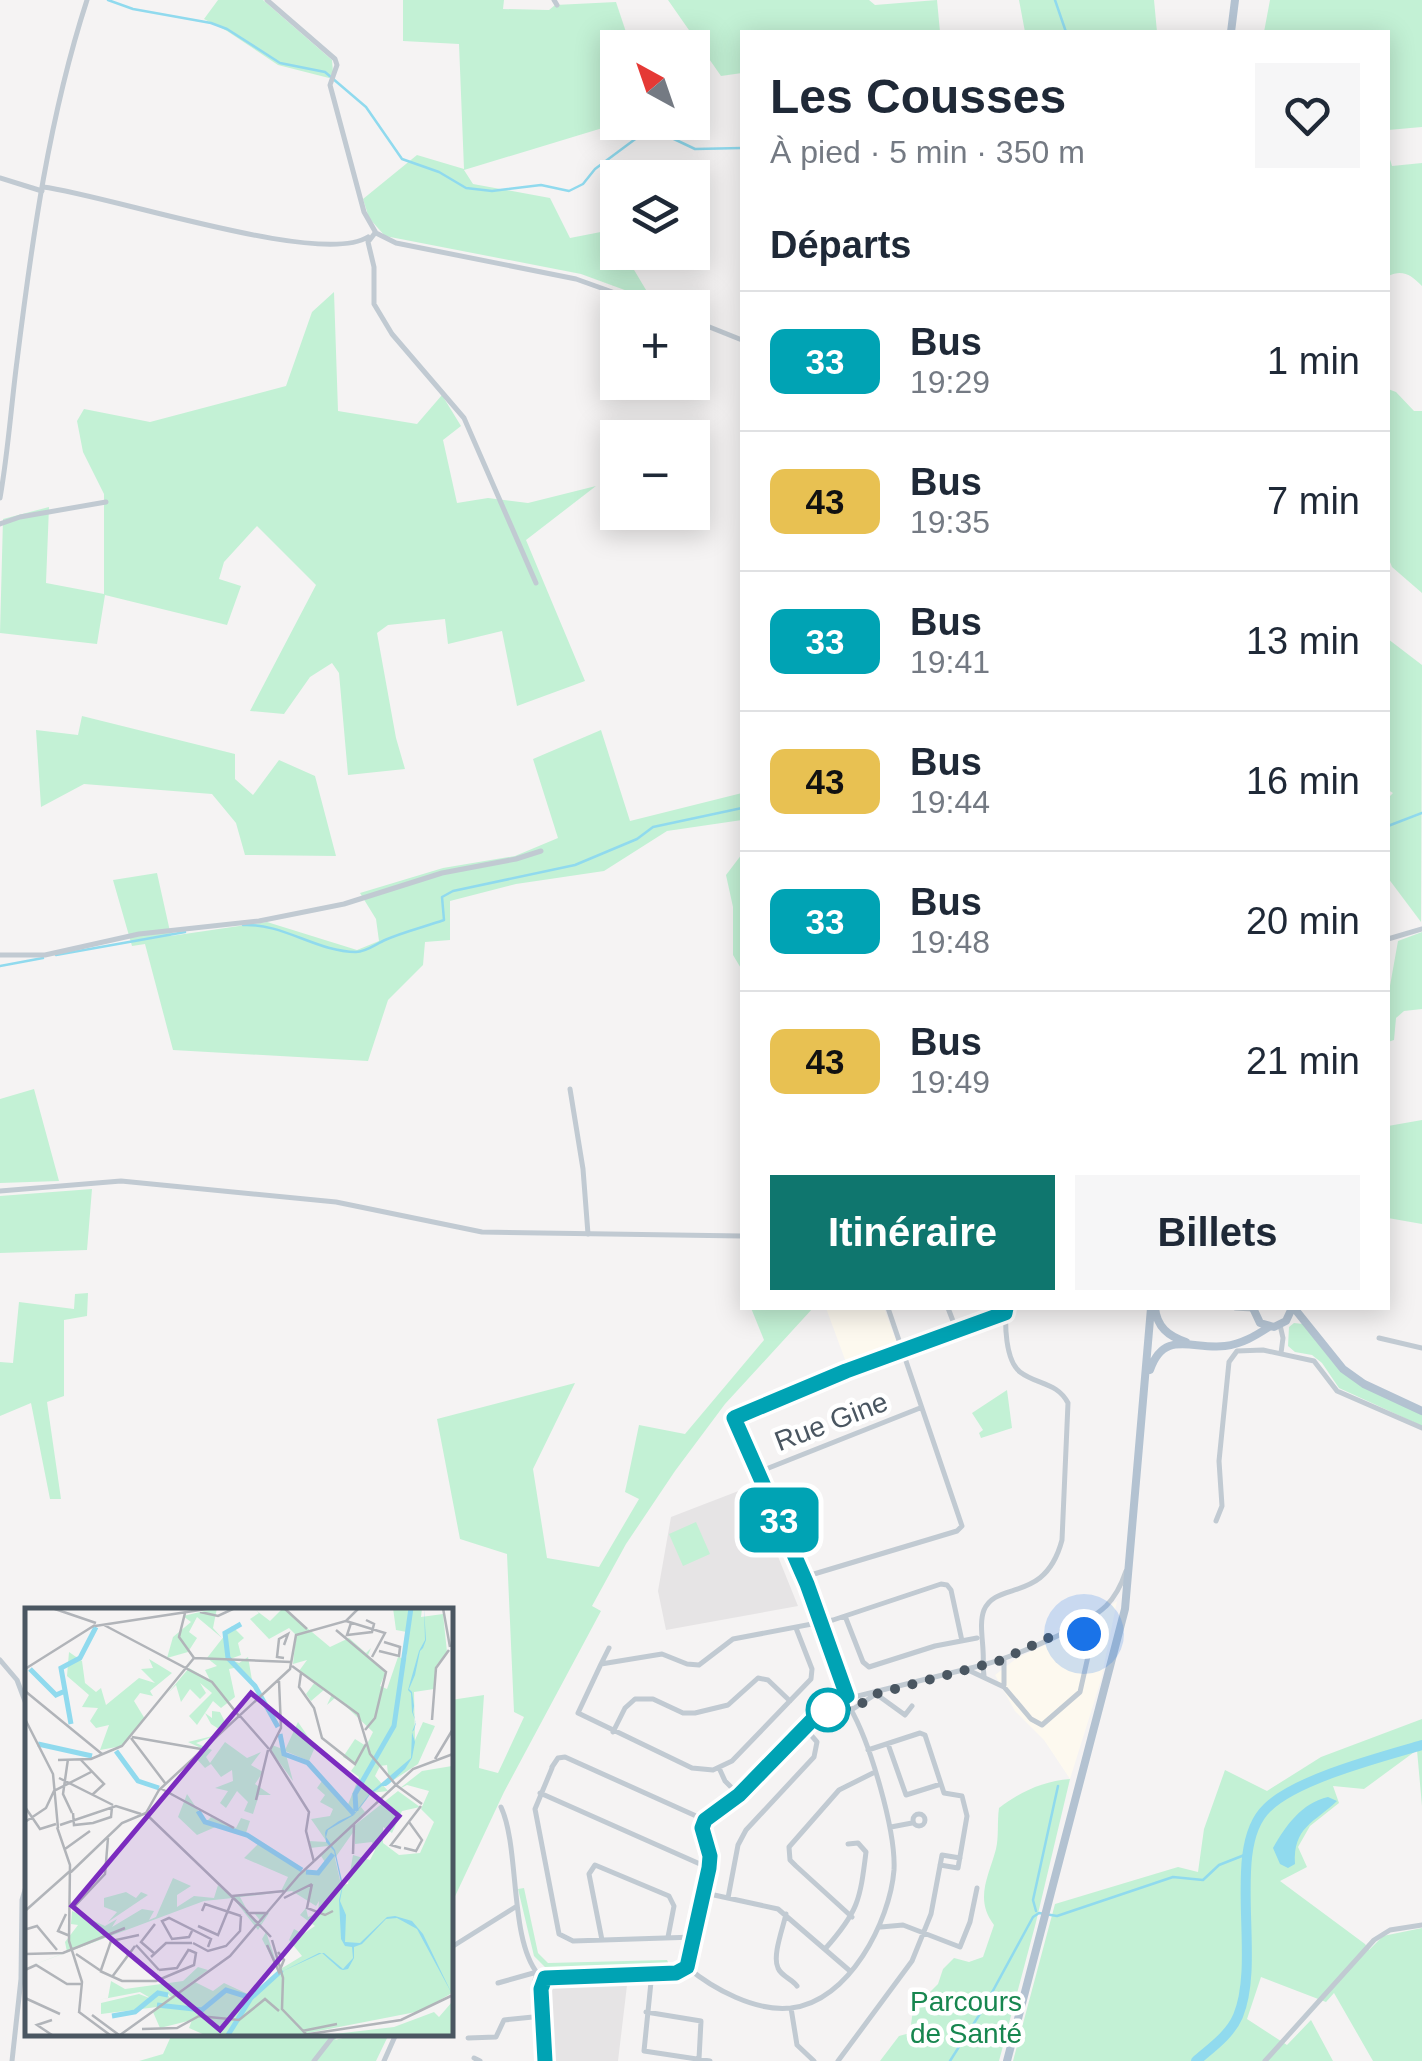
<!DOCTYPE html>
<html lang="fr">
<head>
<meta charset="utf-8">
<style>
  :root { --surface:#fff; --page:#f6f6f7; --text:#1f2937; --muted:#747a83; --line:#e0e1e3; --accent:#0f766e }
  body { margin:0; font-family:Helvetica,sans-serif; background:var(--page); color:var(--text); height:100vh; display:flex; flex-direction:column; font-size:38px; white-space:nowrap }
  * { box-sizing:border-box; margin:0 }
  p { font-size:32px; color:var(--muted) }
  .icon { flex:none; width:55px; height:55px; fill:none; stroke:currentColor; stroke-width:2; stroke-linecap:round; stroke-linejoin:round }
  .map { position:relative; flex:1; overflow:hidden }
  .panel { position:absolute; left:740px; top:30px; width:650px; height:1280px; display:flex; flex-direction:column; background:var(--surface); border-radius:0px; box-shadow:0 5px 25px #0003 }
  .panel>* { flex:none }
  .badge { padding:0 20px; border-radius:15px; font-size:35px; line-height:65px }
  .needle { width:65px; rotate:320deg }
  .controls { position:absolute; left:600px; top:30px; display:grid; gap:20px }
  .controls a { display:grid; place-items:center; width:110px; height:110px; border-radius:0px; background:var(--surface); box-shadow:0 5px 25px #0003; font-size:50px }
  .you { position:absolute; width:50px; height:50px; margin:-25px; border:8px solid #fff; border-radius:50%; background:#1a73e8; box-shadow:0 0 0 15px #1a73e833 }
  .map>.badge { position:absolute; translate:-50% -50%; box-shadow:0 0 0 5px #fff }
  h2 { padding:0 30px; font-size:38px; line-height:90px }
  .round { display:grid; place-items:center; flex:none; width:105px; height:105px; border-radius:0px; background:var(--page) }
  .overview { display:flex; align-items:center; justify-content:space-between; height:170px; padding:0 30px }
  h1 { font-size:48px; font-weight:700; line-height:75px }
  .cta { display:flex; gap:20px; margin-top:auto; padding:20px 30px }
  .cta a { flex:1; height:115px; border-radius:0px; background:var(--accent); color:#fff; font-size:40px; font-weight:700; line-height:115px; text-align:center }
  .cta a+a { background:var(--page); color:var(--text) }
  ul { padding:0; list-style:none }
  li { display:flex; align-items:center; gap:30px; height:140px; padding:0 30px; border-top:2px solid var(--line) }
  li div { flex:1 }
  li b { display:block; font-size:38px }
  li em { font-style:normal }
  li .badge { min-width:110px; font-weight:700; text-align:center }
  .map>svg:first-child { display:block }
</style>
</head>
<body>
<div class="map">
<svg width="1422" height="2061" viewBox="0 0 1422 2061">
  <rect width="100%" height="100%" fill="#f5f3f3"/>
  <!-- commercial -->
  <path fill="#fdf9ef" d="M826,1308h58l14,38 -51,19z
    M1117,1601l-16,79 -31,99 -26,-39 -29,-29 -20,-36 22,-17 65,-30z"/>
  <!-- education -->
  <path fill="#e6e4e5" d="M741,1490h5l10,12 42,104 -132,24 -8,-39 13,-74z
    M628,1977l-10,84h-70l-3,-73 11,-9z"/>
  <!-- green -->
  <path fill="#c3f1d5" d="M218,0h45l69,60 1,12 -4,6 -51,-13 -51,-34 -23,-12z
    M403,0h101l-1,9 46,1 6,-5 61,-3 15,45 -13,1 1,75 -155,47 9,14 77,14 20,40 41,-8 6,12 1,10 6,1 28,47 -71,-26 -196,-38 -16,-18 -6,-19 54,-44 47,14 -5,-125 -56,-3z
    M668,0h201l6,5 62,-5 3,32h-198v41l-21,3z
    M1019,0h135l3,32h-132z
    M1270,0h152v127l-34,3v-98h-124z
    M1388,153l4,13 30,-3v123c-11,-11 -19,-17 -34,-10z
    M334,292l4,119 79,13 25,-29 19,31 -18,14 14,63 31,-5 40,5 68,-17 -70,54 59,141 -68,25 -15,-75 -54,13 -3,-25 -57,6 -11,8 19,105 9,31 -57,6 -9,-102 -7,-10 -22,14 -26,37 -34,-3 66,-126 -59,-59 -33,36 -5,17 22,7 -14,39 -122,-30 -8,49 -97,-11 3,-114 46,-12 -3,76 58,11v-100l-21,-42 -6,-31 7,-12 66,13 136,-36 26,-74z
    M1388,389l8,3 18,19h8v182l-30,-26 -4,-10z
    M1388,639l34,26 -1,257 -33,-44v-80l5,-5 -5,-3z
    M82,716l153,38v25l18,16 26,-35 36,16 21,80 -91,-1 -9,-32 -24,-29 -128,-10 -43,23 -5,-77 42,5z
    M601,730l29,91 112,-28v27l-75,11 -63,40 -88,13 -66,17v39l-25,2 -2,23 -35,35 -20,61 -195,-11 -28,-106 -13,2 -19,-66 44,-7 14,63 96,-14 90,28 22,-9 -3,-22 -16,-26 83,-25 72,-12 43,-18 -25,-79z
    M742,854v116l-9,-15v-48l-7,-32z
    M1422,932v77l-18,2 -8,7 -2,22 -6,2v-45l10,-56z
    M34,1089l25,92 -59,2v-84z
    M1422,1120v104l-34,-6v-92z
    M92,1189l-5,61 -87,3v-57z
    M88,1293l-1,23 -23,4v76l-17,6 14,97h-11l-19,-96 -31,13v-54l13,1 6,-61 55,7 1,-15z
    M751,1308h62l-88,96 -50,67 -49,73 -34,62 9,5 -97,181 -54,115 3,-110 -3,-1 1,-96 33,-5 -5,73 19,5 26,-56 -10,-5 -7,-158 -47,-15 -23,-120 138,-36 -42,86 14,89 52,9 40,-68 -14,-7 14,-67 46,9 79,-94z
    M1294,1323l9,1 28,36 23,21 68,33v12l-83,-38 -17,-25 -10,-8 -17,-3 -7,-6 1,-19z
    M1007,1390l5,38 -31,10 -2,-5 4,-3 -11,-17z
    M696,1522l14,32 -27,12 -14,-32z
    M1422,1719v87l-5,-56 -53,39 -31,-3 6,17 -29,23 -12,21 9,20 -27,14 85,63 4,6 14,-14 39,-8v133h-49l-39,-68 -8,9 -65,-25 -14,42 40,26 24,-25 22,41h-320l42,-157 123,-37 20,5 6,-43 21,-59 42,21 54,-34z
    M1070,1779l-34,143 -37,139h-119l19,-25 11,-3 3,-24 25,-25 5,-15 11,-11 15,4 14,-5 11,-32c-20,-26 -5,-49 2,-76 3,-12 1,-27 3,-41 21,-16 44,-27 71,-29z
    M524,1888l14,65 10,10 119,-3 4,9h-124l-13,-13 -16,-67z
    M172,2034l66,3 1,-3h101l-5,6 23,-6h31l-13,27h-237l24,-7z"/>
  <!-- water -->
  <path fill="#90daee" d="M1328,1797l9,4c-23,22 -44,26 -42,63l-7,4 -8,-4 -7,-16c13,-23 29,-45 55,-51z"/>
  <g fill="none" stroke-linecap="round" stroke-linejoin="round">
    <!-- stream -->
    <path stroke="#90daee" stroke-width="2.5" d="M108,0l25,9 78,14 16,6 53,34 45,9 41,35 36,52 37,13 27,16 26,3 49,-6 28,6 14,-7 12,-15 43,-32 17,-7 40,19 47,-1
      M1055,0l11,32
      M1388,826l34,-13
      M243,925c40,-2 74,27 113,27 10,0 20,-8 29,-12 18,-8 39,-13 59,-20l-2,-23 11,-6 122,-26 62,-26 16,-12 89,-19
      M56,955l129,-23
      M0,966l43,-8
      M1036,1911l-3,-11 25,-114
      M950,2061l33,-52 50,-92 6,-4 18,3 116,-39 30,3 16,-15 28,-11"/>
    <!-- river -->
    <path stroke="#90daee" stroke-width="10" d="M1196,2061c15,-13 34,-26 42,-45 24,-57 -13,-168 29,-208 29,-29 114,-51 155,-63"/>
    <!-- minor -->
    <path stroke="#c1cad2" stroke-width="5" d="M554,0l3,5
      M0,178l42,13
      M43,187c65,8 277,80 325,50
      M375,233l-7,9 6,25v37l18,30 72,84 72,165
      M0,524l20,-7 86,-15
      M1388,939l34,-10
      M0,955h45l94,-21 120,-13 85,-17 98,-31 74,-14 25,-8
      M570,1089l13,80 5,65
      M948,1308l8,21
      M1235,1308l17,1
      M1280,1325l3,13 -2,15
      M1379,1338l43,10
      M756,1473l164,-65
      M759,1479l50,113
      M1216,1521l6,-15 -3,-45 10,-99 8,-11 26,-1 51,11 23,30 85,37
      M804,1577l153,-46 5,-5 -74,-218
      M845,1616l18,46 6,5 66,-21 42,-8
      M796,1628l16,41 -1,10 -79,82 -19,9 -21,-2 -114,-55 23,-49 61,-10 25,10 12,1 34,-26 100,-19 108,-36 6,1 4,5 11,51
      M1004,1659v26
      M0,1660l17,20 11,29
      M601,1664l8,-16
      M968,1670l36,17 27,32 11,6 38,-33 11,-49 -6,-9 -13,-7
      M984,1676l-1,-11c32,-9 100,-37 123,-59 10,-10 16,-23 20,-35
      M876,1694l29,21 7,-9
      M847,1696l-26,-73 -61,-136 -26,-70 112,-46 159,-58
      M858,1696l125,-31c2,-17 -5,-40 1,-55 13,-30 61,-6 78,-70l6,-137c-11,-21 -31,-18 -48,-31 -15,-12 -15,-48 -14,-64
      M846,1699v6l7,4 20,-13
      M613,1732l12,-24 10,-9h18l30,14h12l33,-8 30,-27 10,2 22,21
      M888,1744l18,51 35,-11
      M868,1750l52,-17 5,2 19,58 18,3 5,20 -9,52 -18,-3
      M552,1767l6,-9 7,-1 140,63
      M552,1768l-17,41 24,125 14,7 122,-4
      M720,1770l5,11 14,14
      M540,1793l169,75
      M501,1807c19,41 8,132 37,167
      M913 1820a6 6 0 1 1 12 0a6 6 0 1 1-12 0Z
      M891,1827l21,-4
      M705,1893l73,16 72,62
      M728,1898l10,-53 8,-15 68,-73 3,-15 -12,-14
      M786,1914c-3,14 -14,42 -8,54 3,8 14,11 19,18
      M852,1917l-56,-51 -6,-6 -1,-13 50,-57 34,-17
      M881,1927l22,-2 57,22 10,-25 7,-34
      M602,1940l-13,-66 6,-9 74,31 5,10 -6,31
      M450,1948l67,-42
      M825,1949c33,-37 35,-48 41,-97l-8,-9 -10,1
      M687,1967c26,22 69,45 104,41 58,-6 99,-87 103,-138 2,-39 -24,-128 -44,-162
      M687,1967l22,-99 1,-12 -8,-28 3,-8 34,-25 77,-79 33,-21 6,-1
      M652,1972l-8,79 66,10
      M498,1983l39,-11
      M450,1990v15
      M791,2008l6,37 17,16
      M646,2012l55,9 -2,38
      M468,2038l28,-1 8,-17 39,-4
      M474,2058l6,3
      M12,2061l9,-82 1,-79 6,-20
      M314,2061l21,-27
      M384,2061l12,-27
      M545,2061l-4,-78 -6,-3 2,-6h6l2,4 131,-5 11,-6
      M838,2061l74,-100 19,-47 11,-59 18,3
      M1265,2061l109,-121 16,-10 32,-5"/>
    <!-- tertiary -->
    <path stroke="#c1cad2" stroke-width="5" d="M267,0l68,59 2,6 -7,20 34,127 12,21 20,10 180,36 81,29
      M692,320l50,20
      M0,498c8,-45 11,-91 17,-137 15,-121 32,-244 70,-361
      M0,1191l121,-10 215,21 146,30 260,4"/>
    <!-- primary -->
    <path stroke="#b3c2d1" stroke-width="8" d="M1231,32l4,-32
      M1155,1308c2,19 13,28 31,34
      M1253,1308l7,15 14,4 12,-6 6,-13
      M1294,1308l49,61 21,15 58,27
      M1150,1370c14,-41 42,-20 75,-24 17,-2 30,-10 44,-19
      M1007,2061l118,-452 26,-301"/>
  </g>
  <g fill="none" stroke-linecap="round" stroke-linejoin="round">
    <!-- line casing -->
    <g stroke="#fff" stroke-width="22">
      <path id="line" d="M545,2061l-4,-72 4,-11 131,-5 11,-6 22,-99 1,-12 -8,-28 3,-8 34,-25 77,-79 31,-20 -40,-112 -73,-166 112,-47 159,-58 1,-5"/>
    </g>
    <!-- line -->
    <use href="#line" stroke="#00a3b4" stroke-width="15"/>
    <!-- walk -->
    <path stroke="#4a5661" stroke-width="10" stroke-dasharray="0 18" d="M828,1710l27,-2 21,-14 123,-33 73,-34 12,7"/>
  </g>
  <!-- markers -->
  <circle fill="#fff" stroke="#00a3b4" stroke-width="5" cx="828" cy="1710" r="20"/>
  <g text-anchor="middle" stroke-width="9" stroke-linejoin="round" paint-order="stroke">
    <!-- street labels -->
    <g font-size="28" fill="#4a5661" stroke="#fff">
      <text transform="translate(831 1421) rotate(-21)" y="10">Rue Gine</text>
    </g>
    <!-- park labels -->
    <g font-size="28" fill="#17864f" stroke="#fff">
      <text x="966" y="2011">Parcours<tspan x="966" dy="32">de Santé</tspan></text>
    </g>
  </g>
  <!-- overview -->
  <g transform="translate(25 1608)">
    <rect width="428" height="428" fill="#f5f3f3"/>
    <path d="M192,0l-4,20 9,10 -25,-21 -8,15 8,6 -9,14 -21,6 6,-21 18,-15 -8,-6zM228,0l17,13 13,-13 47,39 19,-9 17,15 5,-5 -3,7 17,18 -5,13 7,3 11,-32 8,2 1,-6v-21l-11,-2 -3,-22h29l-1,9 22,-3 4,38 -11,14 -2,23 -20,3 1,48 8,-18 12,4 -17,38 -29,19 -2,-18 -7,1 -5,10 13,15 -17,2 -10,14 4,5 -24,24 57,-45 22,16 -18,4 -10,22 -9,-6v16l16,12 21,-2 14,-31 -13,-13 8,-18 -22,-6 -8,4 23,-18 30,-5v227l-31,18 -123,24h-93l-16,-7 3,-8 -32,8 -7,-16 42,-30 18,9 11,-8 26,12 21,-15 8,-8 -17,-33 4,-7 13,38 23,-14 -13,-16 5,-11 9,5 12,-8 -15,-11 6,-7 2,9 10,-4 1,-12 -3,5 -24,-15 -52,6 11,20 11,6 -7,-9 14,-1 -11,17 -25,-32 -29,3 -179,67 42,-16 -2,-10 13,-17 -7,-1 1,-13 33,15 12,-7 -5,8 30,-18 12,2 -5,9 7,-3 17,-39 18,8 -14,9v12l17,-11 20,2 4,-13 12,11 51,-5 7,-14 -44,-19 15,-15 -39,-18 -23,10 -19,-18 9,-23 19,28 5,-5 25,11 5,-10 9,3 -4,12 56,37 16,3 7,-11 -4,-6 7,-10 -18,2 -2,-7 19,1 -16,-23 19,-3 3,-7 -13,-7 5,-7 -8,-7 7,-10 23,29 12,-30 -8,-6 5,-7 -13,-7 12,-18 11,7 7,-14 -37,-35 -9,8 5,-11 -7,-5 -14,12 -5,-7 9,-12 -16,-11 8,-11 -14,4 3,-29 -7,-7 -20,11 -19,-20 9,-6zM329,223l1,13 17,-2 3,8 -5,10 -17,-5 -5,29 -7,1 -6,-27zM207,18l12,12 -6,5 3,12 -11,4 9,4 9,-6 4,23 -13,-13 -10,2 6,28 -14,11 -8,-7 -8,12 7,5v-7l8,1 7,14 -5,5 -11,-7 -6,-11 -8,12 -8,-9 23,-23 -12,-10 6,10 -6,6 -10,-10 -9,13 -5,-17 -8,8 21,-25 21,12 -5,-10 12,-4 -10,-8zM44,44l13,9 3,22 11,9 5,-4 5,17 33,-27 16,5 -14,-14 12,-1 -4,-9 23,14 -22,18 3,5 -13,-3 -6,8 11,18 -23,27 -22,4 9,-25 -13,3 -6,-7 8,-13 -16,-1 7,-12 -22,-19zM273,114l17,25 -6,14 -24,-10 8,30 -22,-30 1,-6 13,5zM192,127l-21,8 16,7 -6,7 4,6 15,-21 22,16 14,-6 -10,13 12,7 -8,12 16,11h-12l-6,19 -9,-3 4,-9 -11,-11 -11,17 -6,-5 8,-12 -13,-3 18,-7 -1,-11 -11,7 -10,-13 -6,4 -10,-11 8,-8 -15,-7zM101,284l10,6 5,-6 7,3 -40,27 9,-10 -13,-5v-9zM173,359l10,3 -37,27 -5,-5 4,6 -13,9 -56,7v-11l38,-9 13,5 -12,-7 -42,8 10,-2 3,-17 14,8 58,-8zM427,394v33h-126l68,-8 40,-15 5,5z" fill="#c3f1d5" fill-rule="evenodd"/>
    <path d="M399,0l2,32 -3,8 -3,3 -5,24 -6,14 3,3 2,14 -1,6 3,11 -2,7 -2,2 3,10 -3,16 -7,11 -16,15 -3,2h-4l-5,4 -6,3 -6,8 -11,14 -26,15 -2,7 9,13 8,35 -3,16 6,14 -1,27 15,1 27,-26 8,-1 17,5 11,13 29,60 -35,-65 -20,-11 -11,1 -24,25 -8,3v11l-6,11 -5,1 -3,-1 -18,-16 -41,19 38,-19h5l19,16 10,-11 -1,-11 -7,-1 -4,-7 -2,-39 3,-13 -8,-36 -8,-9 -1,-9 1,-3 13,-9 15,-7 17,-22 40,-34 1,-26 4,-10 -4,-10 -1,-19 -3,-3 11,-39 6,-11z" fill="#90daee"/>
    <path fill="none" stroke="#90daee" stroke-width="5" d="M216,16l-16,9 3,25 27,28 23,41M5,61l26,26 9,-4M46,116l-10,-56 19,-10 16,-31M255,126l4,20 24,9 46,51M13,136l54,12M91,143l22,30 21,7M173,203l7,11 42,13 55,35M331,203l-1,-17 39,-68 17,-118M281,264l12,1 15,-19M132,397l45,5 24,-20 25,8 31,-28M87,408l23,-4 23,-19 10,2M203,427l23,-37"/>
    <path fill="none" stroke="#b1b4b9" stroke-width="2.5" d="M27,0l44,15M259,0l23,21M418,0l7,39M175,4l18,4 17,-8M160,5l-6,24 15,21M321,13l39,12 -13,24M326,15l-4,12 25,-3 2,-8 -8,-4M79,17l108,57 27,34M70,18l118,-18M311,22l50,42 -11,46 -10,12M259,37l4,-11 -9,5 -2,18 7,1M354,43l20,5 1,-9 -16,-5M169,50l97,4M267,58l66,48 12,40 26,31M0,61l70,-44M276,65l-2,14 15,21 8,30 33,26 11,-20M254,73l2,47 -11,22 39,62 -3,19 8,31M0,83l77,63M215,108l29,33M0,111l28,55 5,54M407,112l4,-52 13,-18M107,129l69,12M106,130l34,45M43,151l-5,35 9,19M410,151l18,-30M33,152l33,-1 31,-13 72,-88M56,152l23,24 -12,11M34,170l54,27M371,177l26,19M135,180l74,40M231,192l12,-50M0,199l15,22 16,-5M48,205l1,12 19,-2 18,-6 1,-10M121,205l13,-23 131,-121 6,-34 50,-14 13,-13M121,206l102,98M0,214l21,-14 8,-17 37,-19M35,217l56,-19 25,8M32,219l13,38 -1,76 13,41 -3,31M376,240l-10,-3 30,-39M379,240l12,3 6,-11 -13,-18M40,241l25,-18M328,246l1,-30M46,264l51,-49 24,-10M287,276l-5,24 18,7 8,-4M207,288l52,-5M259,290l28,-14M49,299l31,-33 3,-36M0,303l45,-40M177,303l3,-7 36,12M243,305h-20l23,24M41,306l-8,17 12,5M130,316l-14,18 14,12M173,318l20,9 15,-37M2,321l10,-3 20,24M167,323l-3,6 -17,2 -10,-18 7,-3 42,21 -3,8M247,332l11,38 -1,31 25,26M168,335l15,8 18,-5 14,-15 1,-15M111,337l23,25M242,337l12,27 5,-12 -6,-8M0,346l38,-1 62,-25M51,346l25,17M126,349l15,-14h26M0,362l11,-5 31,19h15M76,362l10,-29 28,-6M134,362l18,-2 12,-19M75,363l22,10h34l38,-16 2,-12 -7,-3M87,369l23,-31M0,390l35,16M54,404l31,23M67,407l27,20M27,412l-15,5 15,10M117,421l35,-1 22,-12 40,4 26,-21 14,12M277,423l35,-7M95,427l110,-79 69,-81 114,-106 40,-15M278,427l98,-15 52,-25"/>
    <path fill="#7b2cbf" fill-opacity="0.15" stroke="#7b2cbf" stroke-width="5" d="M226,85l148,123 -179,214 -148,-124z"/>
    <rect width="428" height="428" fill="none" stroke="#4a5661" stroke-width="5"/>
  </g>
</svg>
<div class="controls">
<a><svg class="needle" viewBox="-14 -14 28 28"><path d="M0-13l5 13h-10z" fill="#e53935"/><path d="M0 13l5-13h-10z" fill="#747a83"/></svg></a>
<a><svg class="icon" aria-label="layers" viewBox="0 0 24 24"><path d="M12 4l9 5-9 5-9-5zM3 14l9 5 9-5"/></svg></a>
<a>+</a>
<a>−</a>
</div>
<div class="you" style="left:1084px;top:1634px"></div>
<b class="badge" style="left:779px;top:1520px;background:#00a3b4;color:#fff">33</b>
<section class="panel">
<div class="overview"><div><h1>Les Cousses</h1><p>À pied · 5 min · 350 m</p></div><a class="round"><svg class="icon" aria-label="heart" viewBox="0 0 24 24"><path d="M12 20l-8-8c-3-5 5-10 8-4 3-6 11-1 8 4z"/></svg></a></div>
<h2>Départs</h2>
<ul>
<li><span class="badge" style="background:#00a3b4;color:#fff">33</span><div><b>Bus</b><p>19:29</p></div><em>1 min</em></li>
<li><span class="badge" style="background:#e8c152;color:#111">43</span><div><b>Bus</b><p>19:35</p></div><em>7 min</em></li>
<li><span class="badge" style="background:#00a3b4;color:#fff">33</span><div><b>Bus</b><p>19:41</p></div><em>13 min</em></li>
<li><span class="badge" style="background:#e8c152;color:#111">43</span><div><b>Bus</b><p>19:44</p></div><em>16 min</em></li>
<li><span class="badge" style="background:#00a3b4;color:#fff">33</span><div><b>Bus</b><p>19:48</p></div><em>20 min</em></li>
<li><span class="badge" style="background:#e8c152;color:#111">43</span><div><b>Bus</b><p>19:49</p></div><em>21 min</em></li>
</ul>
<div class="cta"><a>Itinéraire</a><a>Billets</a></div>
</section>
</div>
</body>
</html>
